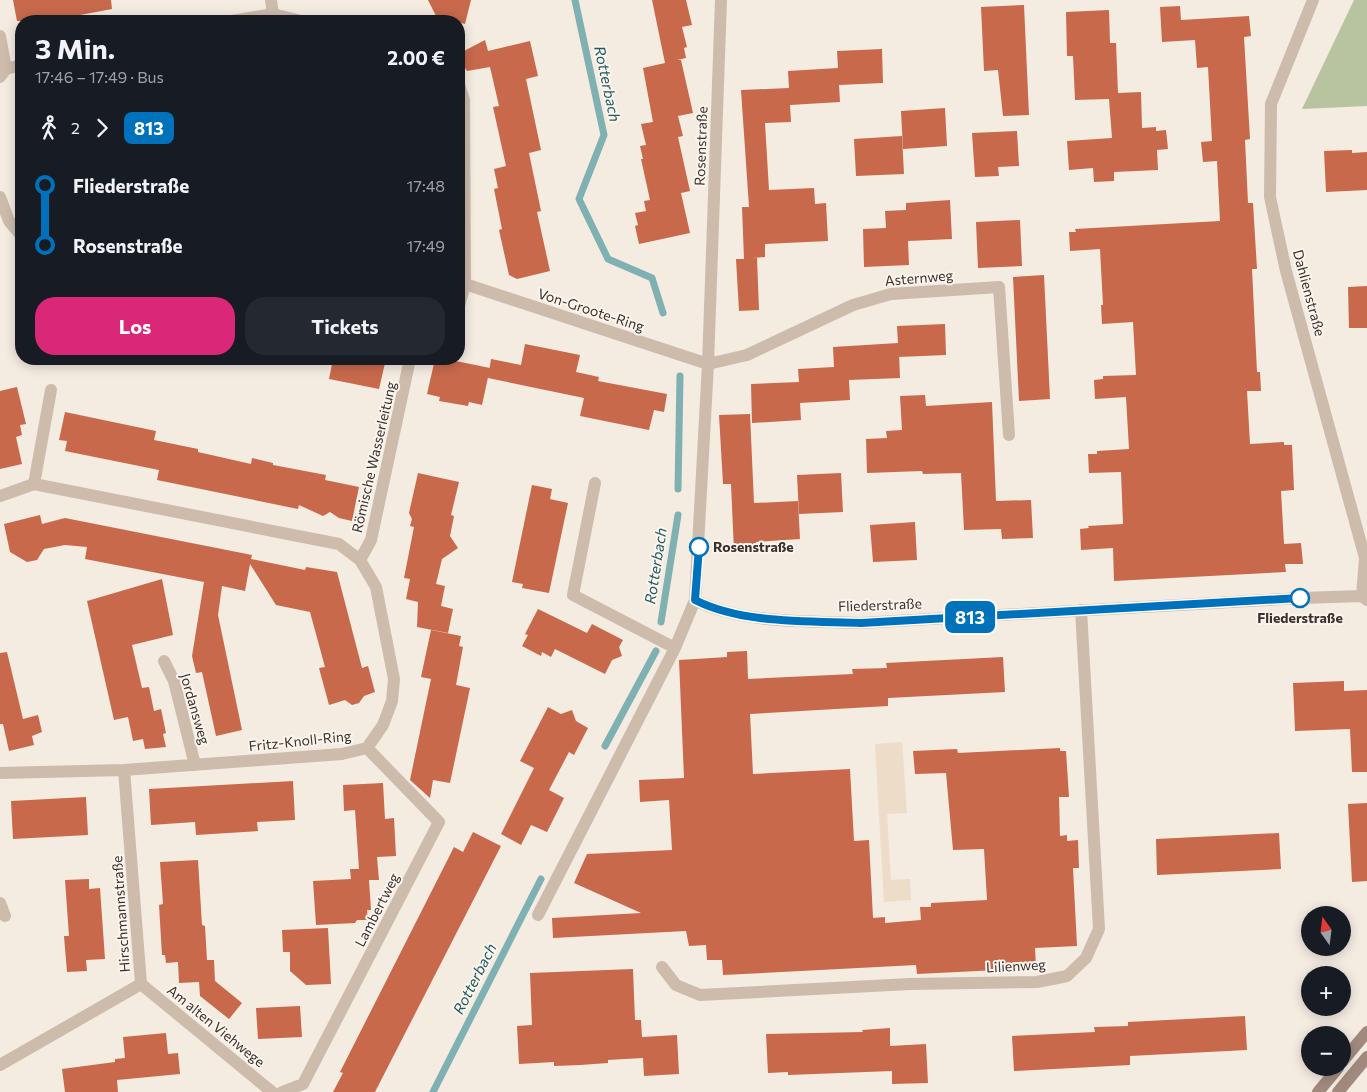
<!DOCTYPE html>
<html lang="de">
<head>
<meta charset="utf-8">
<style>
  :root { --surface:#171b24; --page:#242831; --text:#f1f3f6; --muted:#9ea1a6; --accent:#db2777 }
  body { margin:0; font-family:Commissioner,sans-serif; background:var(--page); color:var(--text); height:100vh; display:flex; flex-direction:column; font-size:19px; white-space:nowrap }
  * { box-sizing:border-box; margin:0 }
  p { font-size:16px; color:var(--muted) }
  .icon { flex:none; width:28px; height:28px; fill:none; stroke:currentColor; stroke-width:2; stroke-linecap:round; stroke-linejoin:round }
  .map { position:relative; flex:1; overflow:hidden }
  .side { position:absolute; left:15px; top:15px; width:450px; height:350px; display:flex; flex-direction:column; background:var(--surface); border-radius:20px; box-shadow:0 2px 12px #0003 }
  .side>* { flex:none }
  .badge { padding:0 10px; border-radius:8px; font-size:18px; line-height:32px }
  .needle { width:32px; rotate:346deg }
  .buttons { position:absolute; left:1301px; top:906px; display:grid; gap:10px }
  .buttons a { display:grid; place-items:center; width:50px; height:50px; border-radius:50%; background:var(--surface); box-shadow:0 2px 12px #0003; font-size:25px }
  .map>.badge { position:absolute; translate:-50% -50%; box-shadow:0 0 0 2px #fff }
  .legs { display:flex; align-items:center; gap:8px; height:55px; padding:0 20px; font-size:16px }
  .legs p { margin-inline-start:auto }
  .summary { display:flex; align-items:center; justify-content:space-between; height:85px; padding:0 20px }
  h1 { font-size:28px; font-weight:700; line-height:38px }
  .button { display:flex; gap:10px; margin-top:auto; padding:10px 20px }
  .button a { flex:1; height:58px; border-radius:20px; background:var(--accent); color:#fff; font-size:20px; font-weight:700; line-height:58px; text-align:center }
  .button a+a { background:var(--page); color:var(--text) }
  ul { padding:0 20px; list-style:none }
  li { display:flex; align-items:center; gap:18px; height:60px; font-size:19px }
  li i { display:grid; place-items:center; width:8px; height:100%; margin:0 6px; background:currentColor }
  li i::after { content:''; width:12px; height:12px; margin:-6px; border:4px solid; border-radius:50%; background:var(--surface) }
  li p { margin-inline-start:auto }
  li:first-child i { background:linear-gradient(#0000 50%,currentColor 0) }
  li:last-child i { background:linear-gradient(currentColor 50%,#0000 0) }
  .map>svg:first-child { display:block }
</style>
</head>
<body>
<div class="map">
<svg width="1367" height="1092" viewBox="0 0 1367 1092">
  <rect width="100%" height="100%" fill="#f4ebe1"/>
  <!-- green -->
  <path fill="#b8c4a0" d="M1354,0h13v106l-65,3z"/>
  <!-- plaza -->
  <path fill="#ecdcc8" d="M902,742l5,71 -20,1 4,66 19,-1 1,21 -27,2 -9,-158z"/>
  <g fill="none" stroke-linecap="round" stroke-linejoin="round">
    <!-- stream -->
    <path stroke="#7fb0b2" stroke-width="7" d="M575,0l29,135 -25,64 29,60 44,19 11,35
      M678,489l2,-113
      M661,622l17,-107
      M605,746l51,-95
      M433,1092l108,-213"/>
  </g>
  <!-- building -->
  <path fill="#c8694b" d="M13,0h98l1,9 -64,12h-31z
    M428,0h43l-6,24 -29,-8z
    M652,0h34l6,25 -10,2 5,20 -3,1 2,10 -9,2h4l12,53 -15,3 5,20 -5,1 12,54 -9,2 9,40 -51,11 -4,-18 3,-1 -3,-12 11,-2 -2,-10 6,-1 -9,-41h2l-3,-13 6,-1 -5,-21 12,-2 -10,-54 22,-5z
    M1024,5l5,110 -26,1 -5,-46 -14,1 -3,-64z
    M1180,6l1,14 68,-4 2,20 -7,1 6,102 -5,1 3,63h5l4,66h-5l5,103h3l1,19h-14l3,53 34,-2v3h8l2,45 -13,1 3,53 17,-1 2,21h-18l1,8 -172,9 -1,-33 -32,2 -1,-21 9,-1 -1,-2 35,-2 -2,-52 -32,1 -1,-19h9v-3l32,-2 -3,-52 -31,2 -1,-19 9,-1v-3l33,-1 -3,-53 -31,2 -1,-19h2l-3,-56 -30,2 -1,-19h7l-1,-3 145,-8 -3,-60 -14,1 -2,-20 11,-1 -4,-74 -11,1 -2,-28 -33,2 -2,-35z
    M1109,10l1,33h6l2,50 23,-1 1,36 14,-1v4l10,-1 2,19 -11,1 1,20 -44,2v9l-20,1 -1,-14 -24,2 -2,-29 45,-3 -3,-39 -34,1 -2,-44h-6l-1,-44z
    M485,40l3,11 42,-10 8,35 -12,3 15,71 -12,3 12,58 -4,1 13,59 -33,8 -8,-4 -10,-45 3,-1 -8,-40 4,-1 -4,-19 12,-3 -13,-59 6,-1 -9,-39 -23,4 -7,-11 2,-8z
    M882,49l1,34 -44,2 1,17 -50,3 1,17 -26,1 4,67 45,-2 1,16 11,-1 2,38 -63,3v13l-21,2 -2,-52h7l-8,-117 48,-2 -1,-17 50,-3 -1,-17z
    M945,108l2,38 -44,3 -2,-38z
    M1017,131l2,35 -21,1 1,9 -24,1 -3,-44z
    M902,136l2,38 -48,2 -2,-37z
    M1352,150v3l15,-1v38l-41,2 -2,-41z
    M950,200l2,39 -44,2 1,24 -45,2 -1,-38 23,-1 -1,-17 21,-1v-7z
    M1020,220l2,46 -44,2 -2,-46z
    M757,258l2,52 -20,1 -3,-52z
    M1044,275l6,124 -31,2 -6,-124z
    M1367,286v42h-18l-1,-41z
    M945,324l1,31 -47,2v-4l1,25 -51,2 1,20 -50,3 1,17 -49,3 -1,-39 48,-2 -1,-13 36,-2 -1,-20 65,-4 -1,-17z
    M525,344l55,11 -4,17 23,5 -1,4 69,13 -3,18 -10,-2 -5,20 -69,-14 4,-18 -96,-20 3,-19 30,6z
    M333,359h53l-7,30 -50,-10z
    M435,359h11l44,9 -8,37 -13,-3 -1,4 -29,-5 1,-4 -13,-3z
    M17,387l9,37 -6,1 2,10 -6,2 6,27 -22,5v-78z
    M925,395l1,11 66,-4 4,99 35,-1 2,38 -31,1 -1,-10 -37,1 -3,-57 -38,1 -1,-3 -55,2 -1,-34 21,-1 -1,-7 16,-1 -2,-34z
    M65,412l91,19 -2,9 44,9v3l53,12 1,-6 21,5v2l53,10 -1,5 34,7 -7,34 -13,-3 -9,-6 -7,4 -24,-11 -1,4 -141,-29 2,-10 -94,-19 2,-10 -8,-1z
    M750,414l4,89 44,-2 2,38 -44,3 1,8 -23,1 -3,-67h-8l-4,-69z
    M418,473l41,9 -8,33 3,1 -4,20 8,12 -16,11 -6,25 9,2 -4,20 12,3 -5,24 -31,-6 1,-25 -12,-3 4,-20 -6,-1 10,-51 -4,-1 2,-7 -3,-6z
    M841,473l2,39 -44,2 -2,-39z
    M532,485l20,4 -2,10 18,4 -19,90 -27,-5 1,-4 -11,-2z
    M40,515l2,9 23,-6 187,37 -1,4 54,11 1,-3 31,5 25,96 6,-2 7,26 -11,4 -5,7 -7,2 -7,-5 -16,5 -10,-37 6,-1 -15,-55 -34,-7 -26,-41 -5,27 -23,-5 -4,29 24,115 -26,6 -14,-64 -6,1 -4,-17 12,-74 -119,-23 2,-12 -22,-2 -21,4 -7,11 -10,2 -17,-10 -6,-28z
    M915,522l2,38 -44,2 -3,-37z
    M162,579l11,56 -41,10 10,43 7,-1 5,24 7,-2 5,24 -3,1 3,13 -21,2 -2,-10 -10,2 -5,-24 -14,3 -27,-119z
    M538,609l49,24 5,-9 31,16 -4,7 3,9 -10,4 -7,14 -50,-25 -4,8 -9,-5 -1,4 -19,-10 6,-11 -3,-1z
    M431,630l30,6 -2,10 4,1 -7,38 14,3 -20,95 -17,-3 -3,18 -20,-18 21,-101 -10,-2z
    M747,651l1,28 105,-5 -1,-5 35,-1 -1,-5 117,-6 2,35 -117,6v8l-138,8 3,60 97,-5 4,72 15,-1 4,78 12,-1v6l36,-3 -1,-13h11v-4l56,-3 -3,-51 -31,1 -7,-77 -31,1 -2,-23 44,-2 1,4 102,-5v3h6l3,46h-10l1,39 7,-1v6l11,-1 1,28h-6l4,78 -42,2 1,20 -119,6 -1,-9 -193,10 -1,-15h-15l-1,-15 -17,1 -3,-15 -133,7 -1,-20 89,-5 -67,-30 13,-29 85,-4 -3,-50 -29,2 -1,-22 45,-2 -5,-118 48,-3v-5z
    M7,652l16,67 15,-4 4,17 -10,4 2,9 -25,6 -6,-27h-3v-71z
    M1344,681v10l23,-1v82h-15l-2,-43 -55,2 -2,-48z
    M548,707l13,7 11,-4 4,11 12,7 -14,27 -5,-3 -20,38 15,8 -17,34 -16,-7 -10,20 -20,-11 33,-66 -14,-7z
    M293,781l2,39 -38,2 1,9 -62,4 -1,-13 -44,3 -2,-36z
    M383,783l2,36 9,-1 2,38 -19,1 2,23h-10l2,30h-4l1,10h-11l-2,3 -39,2 -3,-44 38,-2 -1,-10h9l-4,-59 -11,1 -1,-26z
    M86,797l2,38 -75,4 -2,-38z
    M1367,803v78l-15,1 -4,-78z
    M473,832l28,14 -126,246h-42l10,-19 -3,-1 114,-225 9,5z
    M1279,833l2,36 -124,6 -1,-36z
    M198,860l4,65 3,1 2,34h7l1,21 27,22 -13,16 -29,-23 -1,-14 -20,1 -1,-21 -12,1 -1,-8h-3l-3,-50 4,-1 -3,-42z
    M89,879v10l11,-1 5,71 -19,1 1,11 -20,1 -3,-36h5l-4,-56z
    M328,928l3,56 -25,1 -16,-14v-19h-7l-1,-22z
    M633,969l2,51h6l1,17 35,-2 2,39 -35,2 -1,-18 -35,2v3l-28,2 -26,1v-4l-35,2 -2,-38 15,-1 -2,-52z
    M300,1006l2,31 -44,2 -2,-31z
    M1245,1016l2,34 -117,6v9l-116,6 -2,-35 83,-4 -1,-5 34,-1v-4z
    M890,1028v18l36,-2 2,39 -36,1v-13l-104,4v-3l-20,1 -2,-39 97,-2 -1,-2z
    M166,1033l2,21 10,-1 2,21 -63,6 1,12h-53l-3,-23 53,-7v-3l10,-1 -2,-21z"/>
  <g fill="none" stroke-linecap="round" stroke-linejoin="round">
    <!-- minor -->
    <path stroke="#cdbbac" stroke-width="12" d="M271,0l2,14
      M1313,0l-42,104 -1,93 16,74 79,287 -3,38
      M232,21l41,-7 28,7
      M0,36l6,33
      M0,77l6,-8 15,-4
      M459,85l5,15 1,184 -6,22
      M0,197l9,24 12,14
      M465,284l243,80 39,-9 106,-50 38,-11 108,-7 10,148
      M595,483l-22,112 102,53
      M34,484l17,-94
      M0,496l34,-12 305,60 21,16 16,27 18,92 -2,22 -9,24 -16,23 -25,6 -218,16 -124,3
      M360,560l11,-20 39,-181
      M695,600c46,24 114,21 166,23l440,-25 61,-2 5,4
      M164,661l10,20 21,84
      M124,770l17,214
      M0,903l5,13
      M538,915l137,-267 20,-48 13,-236 13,-364
      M662,967l14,18 24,10 210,-11 127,-2 30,-6 19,-18 13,-29 -18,-319
      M141,984l131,108
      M0,1065l141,-81
      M282,1092l21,-8 136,-262 -72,-74"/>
    <!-- secondary -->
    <path stroke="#a18a7d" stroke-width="12" d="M1342,1062l25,-30
      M1318,1092l20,-24
      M1338,1092l29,-35"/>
  </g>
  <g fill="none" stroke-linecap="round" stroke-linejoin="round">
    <!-- line-1 casing -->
    <g stroke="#fff" stroke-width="11">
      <path id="line-1" d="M699,547l-4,53c47,24 114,21 166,23l439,-25"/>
    </g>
    <!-- line-1 -->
    <use href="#line-1" stroke="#0072bc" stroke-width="8"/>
  </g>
  <!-- markers -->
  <g fill="#fff" stroke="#0072bc" stroke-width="2.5">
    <circle cx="699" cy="547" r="9"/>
    <circle cx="1300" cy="598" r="9"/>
  </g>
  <g text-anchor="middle" stroke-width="4" stroke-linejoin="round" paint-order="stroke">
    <!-- street labels -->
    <g font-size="14" fill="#3b302b" stroke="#fbf5ee">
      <text transform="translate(701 146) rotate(-88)" y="5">Rosenstraße</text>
      <text transform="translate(919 278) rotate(-5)" y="5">Asternweg</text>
      <text transform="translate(1309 293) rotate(75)" y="5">Dahlienstraße</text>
      <text transform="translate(591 310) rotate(18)" y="5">Von-Groote-Ring</text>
      <text transform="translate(374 457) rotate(-77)" y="5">Römische Wasserleitung</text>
      <text transform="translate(880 605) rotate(-2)" y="5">Fliederstraße</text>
      <text transform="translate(195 709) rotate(74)" y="5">Jordansweg</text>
      <text transform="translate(300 741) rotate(-6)" y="5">Fritz-Knoll-Ring</text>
      <text transform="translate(377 910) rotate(-63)" y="5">Lambertweg</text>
      <text transform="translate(121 914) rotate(-94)" y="5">Hirschmannstraße</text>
      <text transform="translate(1016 966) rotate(-3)" y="5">Lilienweg</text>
      <text transform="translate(216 1026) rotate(39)" y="5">Am alten Viehwege</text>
    </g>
    <!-- stop labels -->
    <g font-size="14" font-weight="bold" fill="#3b302b" stroke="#fbf5ee" text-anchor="start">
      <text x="713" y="552">Rosenstraße</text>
      <text x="1300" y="623" text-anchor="middle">Fliederstraße</text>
    </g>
    <!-- water labels -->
    <g font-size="15" font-style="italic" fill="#1f5a5e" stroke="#fbf5ee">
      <text transform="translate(607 84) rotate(78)" y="5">Rotterbach</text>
      <text transform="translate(656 566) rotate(-81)" y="5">Rotterbach</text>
      <text transform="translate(475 979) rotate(-63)" y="5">Rotterbach</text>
    </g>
  </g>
</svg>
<div class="buttons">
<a><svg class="needle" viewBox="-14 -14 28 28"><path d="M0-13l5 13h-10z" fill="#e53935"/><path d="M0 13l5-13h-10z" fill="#9ea1a6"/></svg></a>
<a>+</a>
<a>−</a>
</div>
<b class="badge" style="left:970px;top:617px;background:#0072bc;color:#fff">813</b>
<section class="side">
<div class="summary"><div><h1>3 Min.</h1><p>17:46 – 17:49 · Bus</p></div><b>2.00 €</b></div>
<div class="legs"><svg class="icon" aria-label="walk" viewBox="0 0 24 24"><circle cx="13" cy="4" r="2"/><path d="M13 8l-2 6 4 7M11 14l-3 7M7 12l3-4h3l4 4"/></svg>2<svg class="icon" aria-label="forward" viewBox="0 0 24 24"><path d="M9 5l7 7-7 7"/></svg><b class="badge" style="background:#0072bc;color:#fff">813</b></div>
<ul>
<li><i style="color:#0072bc"></i><b>Fliederstraße</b><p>17:48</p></li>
<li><i style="color:#0072bc"></i><b>Rosenstraße</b><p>17:49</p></li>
</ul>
<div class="button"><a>Los</a><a>Tickets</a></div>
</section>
</div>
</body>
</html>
